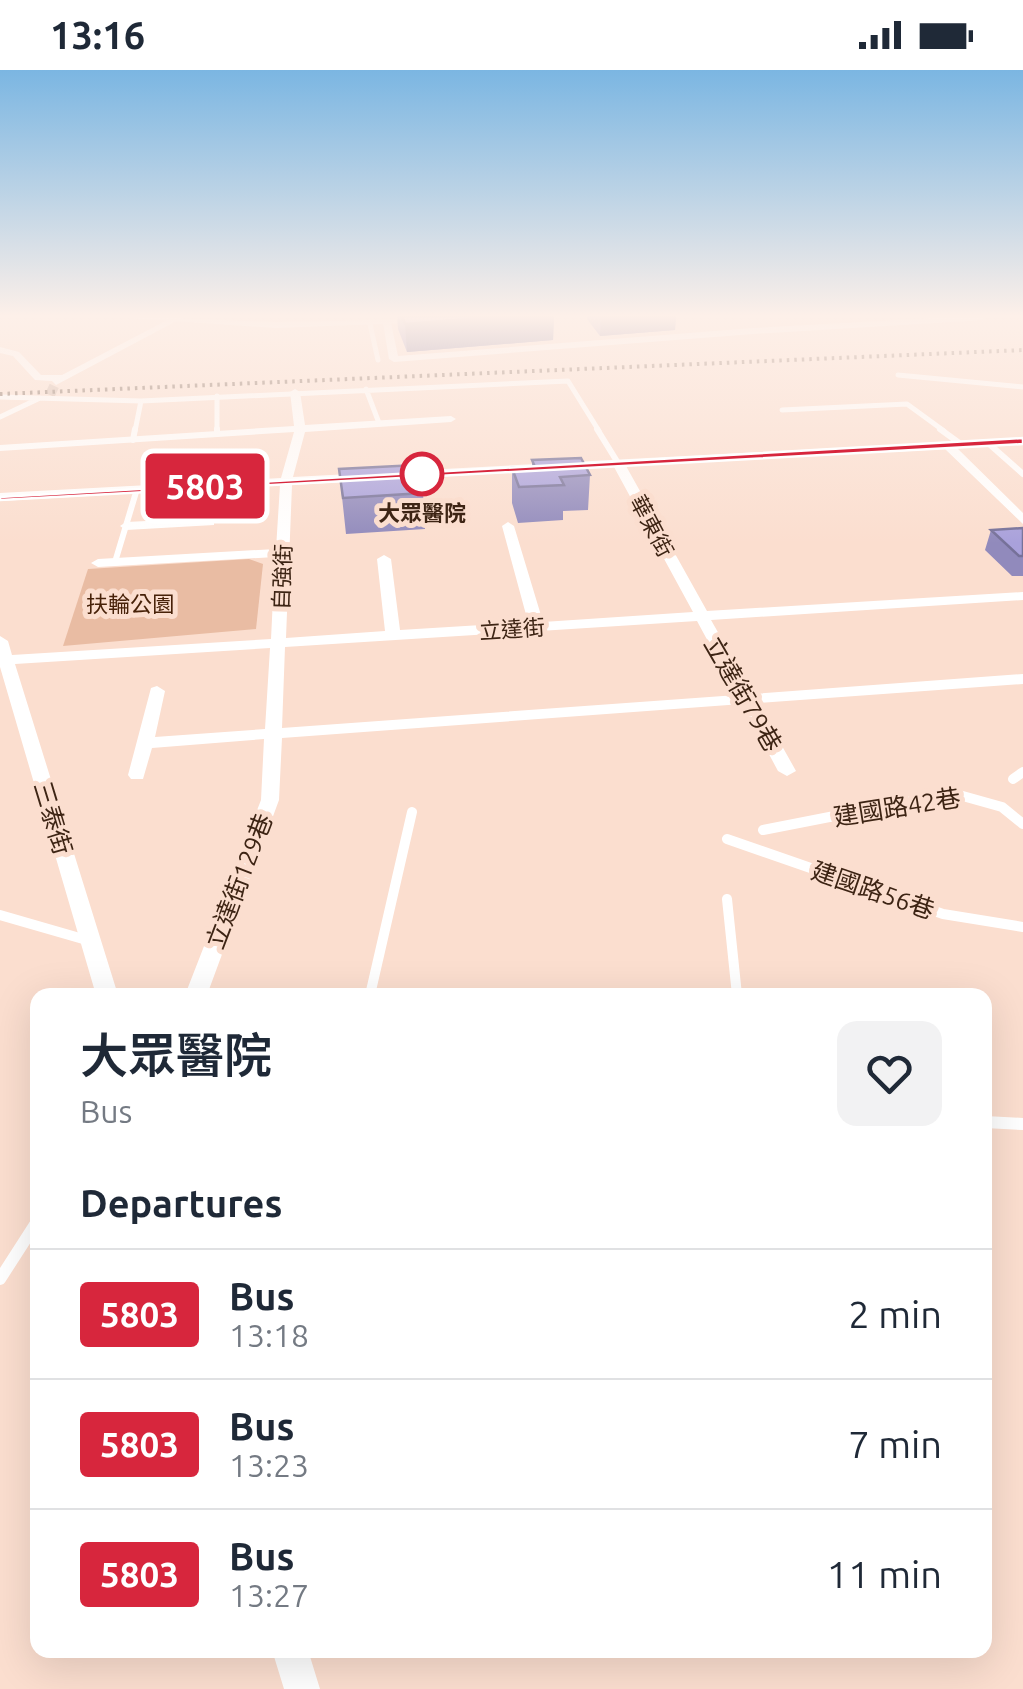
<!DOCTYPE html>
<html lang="en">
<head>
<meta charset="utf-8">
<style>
  :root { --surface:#fff; --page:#f2f2f3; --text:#1f2937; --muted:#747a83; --line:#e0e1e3 }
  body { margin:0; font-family:Ubuntu,"Noto Sans TC",sans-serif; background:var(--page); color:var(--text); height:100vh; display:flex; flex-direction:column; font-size:38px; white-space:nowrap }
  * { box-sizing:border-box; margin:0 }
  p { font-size:32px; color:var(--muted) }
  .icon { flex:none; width:55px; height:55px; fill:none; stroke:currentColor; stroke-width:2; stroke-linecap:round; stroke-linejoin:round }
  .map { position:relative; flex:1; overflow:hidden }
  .side { position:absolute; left:30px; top:918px; width:962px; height:670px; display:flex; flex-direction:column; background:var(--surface); border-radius:20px; box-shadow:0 10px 40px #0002 }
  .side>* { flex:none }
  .badge { padding:0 20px; border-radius:8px; font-size:35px; line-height:65px }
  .map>.badge { position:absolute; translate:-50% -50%; box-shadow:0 0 0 5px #fff }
  h2 { padding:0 50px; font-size:38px; line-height:90px }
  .round { display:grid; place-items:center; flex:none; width:105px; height:105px; border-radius:20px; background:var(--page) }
  .head { display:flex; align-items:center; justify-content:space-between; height:170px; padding:0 50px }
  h1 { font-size:48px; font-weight:600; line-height:75px }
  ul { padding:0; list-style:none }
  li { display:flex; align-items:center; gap:30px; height:130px; padding:0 50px; border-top:2px solid var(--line) }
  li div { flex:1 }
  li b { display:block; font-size:38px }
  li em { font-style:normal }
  li .badge { min-width:110px; font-weight:700; text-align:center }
  .status { display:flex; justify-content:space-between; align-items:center; height:70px; padding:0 50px; background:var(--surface); direction:ltr }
  .status svg { height:28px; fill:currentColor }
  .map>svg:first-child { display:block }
</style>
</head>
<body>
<div class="status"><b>13:16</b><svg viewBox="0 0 49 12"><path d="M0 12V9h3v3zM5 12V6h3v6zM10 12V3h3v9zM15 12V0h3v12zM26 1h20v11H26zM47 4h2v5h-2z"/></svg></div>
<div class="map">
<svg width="1023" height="1619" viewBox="0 0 1023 1619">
  <rect width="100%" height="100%" fill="#fbdecf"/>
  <!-- green -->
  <path fill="#e9bca3" d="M249,489l14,5 -7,65 -193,17 25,-77z"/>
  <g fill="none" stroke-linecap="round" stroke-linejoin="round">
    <!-- minor-tunnel -->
    <path stroke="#d5b9aa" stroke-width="10" stroke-dasharray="10 5" stroke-linecap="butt" d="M50,325l6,-13"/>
    <!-- service-far3 -->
    <path stroke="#fff" stroke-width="5" d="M370,254l8,36
      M898,305l125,12
      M366,319l13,34
      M217,326v35
      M0,327l141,4 427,-20 31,50
      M782,340l125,-6 37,27
      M0,347l40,-19
      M135,361l6,-30"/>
    <!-- service-far2 -->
    <path stroke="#fff" stroke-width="6" d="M217,359v5
      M597,359l21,34
      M940,359l22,16
      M133,370l2,-11
      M988,373l35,31
      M115,492l22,-73"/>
    <!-- service-far1 -->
    <path stroke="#fff" stroke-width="10" d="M1013,709l10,-7
      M763,760l189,-37 50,14 21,17
      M727,769l216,75 80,13
      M727,829l10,96
      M0,845l90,26
      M370,925l42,-183"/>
    <!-- service -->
    <path stroke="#fff" stroke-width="12" d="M985,1052l38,2
      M0,1209l38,-59"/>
    <!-- minor -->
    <path fill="#fff" fill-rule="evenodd" d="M175,246h11l-130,69 -4,-4 -17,-1 -22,-24 -13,-3v-6l19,5 22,23h21z
      M970,246h10l4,4 -231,14 -359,28 -5,-3 -6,-36 4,-3 4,3 7,33 355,-28z
      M295,319l5,3 5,33 146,-9 5,3 -5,3 -146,10 -12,45 730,-39v6l-66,4 66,65v11l-78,-75 -319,17 81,145 316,-19v8l-312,20 42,74 270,-20v10l-265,19 38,68 -9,5 -9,-5 -36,-67 -460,34 -3,62 -72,195h-22l76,-195 3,-61 -112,9 -9,31h-12l-3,-4 23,-87 6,-2 8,5 -10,46 110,-8 5,-81 -255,16 103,331h-22l-96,-328v-31l8,5 4,14 259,-16 4,-82 -177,10 -7,-4 7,-4 178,-10 4,-64 -280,16v-8l281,-15 13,-46 -294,19v-6l294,-19 -4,-34zM614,397l79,145 -150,10 -29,-96 -6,-4 -6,4 26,96 -128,8 -9,-71 -7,-4 -7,4 8,72 -99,7 6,-153zM697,551l40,74 -455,33 3,-81z
      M210,448l4,1v6l-88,5 -6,-4 6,-4z
      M272,1580h36l12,39h-36z"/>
    <!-- tertiary -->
    <path fill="#fff" fill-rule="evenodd" d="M99,246l177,6 150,-3 5,3 -155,6z
      M520,246h60l-57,5z"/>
    <!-- rail -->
    <path stroke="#806555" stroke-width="4" stroke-dasharray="2.5 5" stroke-linecap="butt" d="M0,324l1023,-44"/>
  </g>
  <!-- wall -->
  <path fill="#918abc" d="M397,246h157l-1,24 -146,12 -9,-23z
    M587,246h89l-1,14 -75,6 -13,-17z
    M532,390l58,15 -2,35 -25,1v9l-45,3 -6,-20v-35l20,-1z
    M339,399l84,24 2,36 -79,5z
    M1023,458v48h-11l-27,-26 6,-20z"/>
  <!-- shaded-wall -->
  <path fill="#767199" d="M508,246h46l-1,24 -146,12 -2,-28z
    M601,246h75l-1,14 -75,6z"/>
  <!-- building -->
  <path fill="#a9a1db" stroke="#767199" stroke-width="2.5" d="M402,246h106l-103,8z
    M581,388l9,17 -30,2 4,8 -45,2 -7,-19 23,-1 -3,-7z
    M416,395l7,28 -80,5 -4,-29z
    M1023,458v28h-4l-28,-26z"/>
  <!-- sky -->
  <linearGradient id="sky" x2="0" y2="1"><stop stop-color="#7bb6e2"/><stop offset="0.52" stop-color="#fdf0e9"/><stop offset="1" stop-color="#fdf0e9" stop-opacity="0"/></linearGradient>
  <rect width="1023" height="473" fill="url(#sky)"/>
  <!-- line -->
  <path fill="#d7263d" stroke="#fff" stroke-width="2.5" d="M1023,368v6l-1023,56v-3z"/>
  <!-- markers -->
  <circle fill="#fff" stroke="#d7263d" stroke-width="5" cx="422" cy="404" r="20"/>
  <g text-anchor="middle" stroke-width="10" stroke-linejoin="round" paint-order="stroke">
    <!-- far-stop labels -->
    <g font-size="22" font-weight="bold" fill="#3d2414" stroke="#fbdecf">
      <text x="422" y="451">大眾醫院</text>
    </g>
    <!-- far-street labels -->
    <g font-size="22" fill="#3d2414" stroke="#fbdecf">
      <text transform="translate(652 456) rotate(62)" y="8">華東街</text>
      <text transform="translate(282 507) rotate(-88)" y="8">自強街</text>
      <text transform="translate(512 559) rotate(-4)" y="8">立達街</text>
    </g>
    <!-- far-park labels -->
    <g font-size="22" fill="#472108" stroke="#fbdecf">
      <text x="130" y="542">扶輪公園</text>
    </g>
    <!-- street labels -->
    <g font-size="25" fill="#3d2414" stroke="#fbdecf">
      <text transform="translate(743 624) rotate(60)" y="9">立達街79巷</text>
      <text transform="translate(897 737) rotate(-9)" y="9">建國路42巷</text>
      <text transform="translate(53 748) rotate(73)" y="9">三泰街</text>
      <text transform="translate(239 811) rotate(-69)" y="9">立達街129巷</text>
      <text transform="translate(873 820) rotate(19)" y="9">建國路56巷</text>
    </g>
  </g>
</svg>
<b class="badge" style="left:205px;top:416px;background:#d7263d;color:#fff">5803</b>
<section class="side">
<div class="head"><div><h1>大眾醫院</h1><p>Bus</p></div><a class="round"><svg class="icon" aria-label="heart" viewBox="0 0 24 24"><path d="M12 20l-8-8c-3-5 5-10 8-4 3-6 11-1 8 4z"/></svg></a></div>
<h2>Departures</h2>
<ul>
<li><span class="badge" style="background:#d7263d;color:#fff">5803</span><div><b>Bus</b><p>13:18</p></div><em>2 min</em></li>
<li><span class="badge" style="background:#d7263d;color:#fff">5803</span><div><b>Bus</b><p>13:23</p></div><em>7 min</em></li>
<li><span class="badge" style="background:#d7263d;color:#fff">5803</span><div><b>Bus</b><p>13:27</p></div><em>11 min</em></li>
</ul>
</section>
</div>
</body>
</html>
